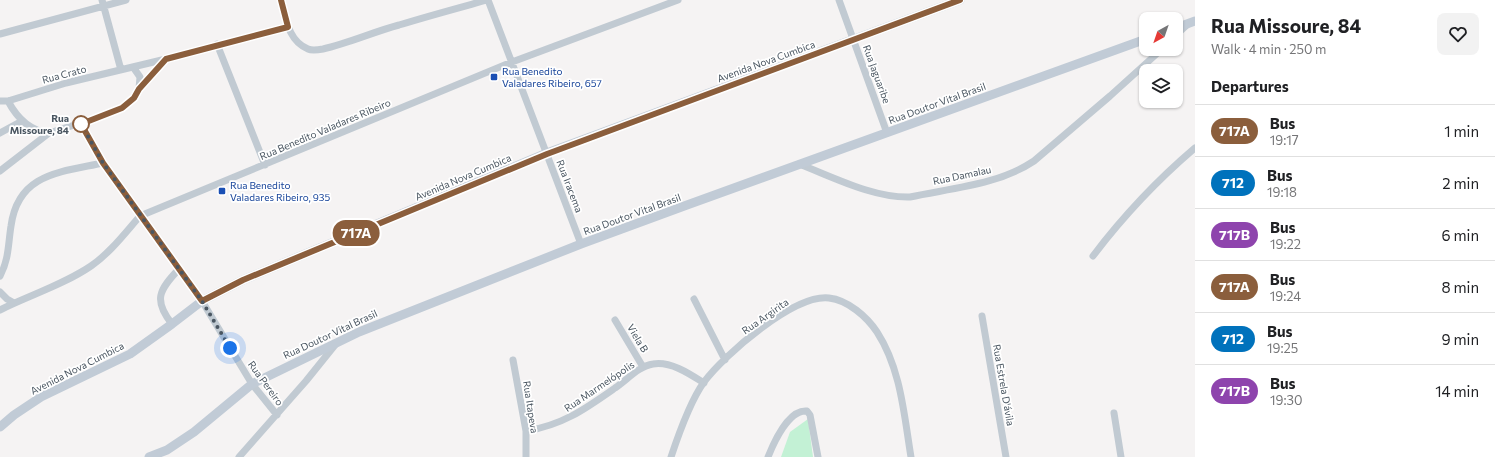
<!DOCTYPE html>
<html lang="en">
<head>
<meta charset="utf-8">
<style>
  :root { --surface:#fff; --page:#f2f2f2; --text:#202124; --muted:#757577; --line:#e0e0e0 }
  body { margin:0; font-family:Commissioner,sans-serif; background:var(--page); color:var(--text); height:100vh; display:flex; flex-direction:column; font-size:15px; white-space:nowrap }
  * { box-sizing:border-box; margin:0 }
  p { font-size:13px; color:var(--muted) }
  .icon { flex:none; width:22px; height:22px; fill:none; stroke:currentColor; stroke-width:2; stroke-linecap:round; stroke-linejoin:round }
  .map { position:relative; flex:1; overflow:hidden }
  .drawer { display:flex; flex-direction:column; background:var(--surface); width:300px }
  .drawer>* { flex:none }
  .badge { padding:0 8px; border-radius:13px; font-size:14px; line-height:26px }
  .needle { width:26px; rotate:220deg }
  .tools { position:absolute; left:1139px; top:12px; display:grid; gap:8px }
  .tools a { display:grid; place-items:center; width:44px; height:44px; border-radius:8px; background:var(--surface); box-shadow:0 1px 3px #0004; font-size:20px }
  .you { position:absolute; width:20px; height:20px; margin:-10px; border:3px solid #fff; border-radius:50%; background:#1a73e8; box-shadow:0 0 0 6px #1a73e833 }
  .map>.badge { position:absolute; translate:-50% -50%; box-shadow:0 0 0 2px #fff }
  h2 { padding:0 16px; font-size:15px; line-height:36px }
  .round { display:grid; place-items:center; flex:none; width:42px; height:42px; border-radius:8px; background:var(--page) }
  .head { display:flex; align-items:center; justify-content:space-between; height:68px; padding:0 16px }
  h1 { font-size:19px; font-weight:700; line-height:30px }
  ul { padding:0; list-style:none }
  li { display:flex; align-items:center; gap:12px; height:52px; padding:0 16px; border-top:1px solid var(--line) }
  li div { flex:1 }
  li b { display:block; font-size:15px }
  li em { font-style:normal }
  li .badge { min-width:44px; font-weight:700; text-align:center }
  main { display:flex; flex:1; min-height:0 }
  .map>svg:first-child { display:block }
</style>
</head>
<body>
<main>
<div class="map">
<svg width="1195" height="457" viewBox="0 0 1195 457">
  <rect width="100%" height="100%" fill="#f5f3f3"/>
  <!-- green -->
  <path fill="#c3f1d5" d="M808,419l5,38h-32l9,-25z"/>
  <g fill="none" stroke-linecap="round" stroke-linejoin="round">
    <!-- street -->
    <path stroke="#c1cad2" stroke-width="7" d="M102,0l19,70
      M281,0c5,18 7,41 27,49 4,2 10,1 15,0 26,-6 50,-17 76,-24 29,-9 59,-17 88,-25
      M488,0l93,244
      M839,0l48,133
      M0,34l126,-34
      M1176,35l11,-10
      M217,44l48,121
      M133,67l7,10 -1,12
      M0,101h8l58,-18 100,-24 122,-32
      M8,101c9,17 22,30 41,32
      M81,123l22,40 99,138 50,83 25,31
      M0,133l22,-12
      M799,164c34,13 74,34 111,33 42,-9 88,-12 124,-36l76,-65 52,-47
      M0,171l49,-38 35,-11 38,-14 12,-10 5,-9 27,-30
      M1093,256c32,-42 62,-74 102,-108
      M0,276c9,-17 8,-31 11,-50 7,-53 50,-54 92,-63
      M0,292l7,7 7,4
      M694,299l31,61
      M0,310c30,-15 63,-25 91,-44 19,-13 34,-33 49,-50l372,-154 166,-62
      M982,316l24,141
      M615,320l28,47
      M172,324c-19,-24 -13,-34 7,-55
      M513,360l13,71v26
      M1114,413l7,44
      M526,431c37,-6 59,-22 89,-43 12,-8 24,-22 38,-24 18,-3 37,10 51,19
      M239,457l67,-76 29,-36
      M671,457c7,-21 20,-57 33,-75 20,-27 90,-88 125,-84 19,2 38,19 48,34 24,37 27,83 34,125
      M768,457c6,-15 21,-48 39,-46l3,4 8,42"/>
    <!-- secondary -->
    <path stroke="#c1cbd6" stroke-width="9" d="M1176,28l19,-7
      M0,427l14,-12 27,-18 89,-43 42,-30 30,-23 41,-21 304,-127 413,-153
      M149,457l18,-7 27,-18 58,-48 107,-52 222,-88 106,-39 459,-166"/>
  </g>
  <g fill="none" stroke-linecap="round" stroke-linejoin="round">
    <!-- line casing -->
    <g stroke="#fff" stroke-width="9">
      <path id="line" d="M281,0l7,27 -122,32 -27,30 -5,9 -12,10 -41,16 22,39 99,138 41,-21 304,-126 413,-154"/>
    </g>
    <!-- line -->
    <use href="#line" stroke="#8b5e3c" stroke-width="6"/>
    <!-- walk -->
    <path stroke="#4a5661" stroke-width="4" stroke-dasharray="0 7.2" d="M81,124l22,39 99,138 28,47"/>
  </g>
  <!-- markers -->
  <g fill="#1a4fb4" stroke="#fff" stroke-width="1.5">
    <rect x="490" y="73" width="8" height="8" rx="2"/>
    <rect x="218" y="187" width="8" height="8" rx="2"/>
  </g>
  <circle fill="#fff" stroke="#8b5e3c" stroke-width="2" cx="81" cy="124" r="8"/>
  <g text-anchor="middle" stroke-width="3.5" stroke-linejoin="round" paint-order="stroke">
    <!-- street labels -->
    <g font-size="10" fill="#4a5661" stroke="#fff">
      <text transform="translate(766 61) rotate(-20)" y="4">Avenida Nova Cumbica</text>
      <text transform="translate(64 74) rotate(-15)" y="4">Rua Crato</text>
      <text transform="translate(877 74) rotate(70)" y="4">Rua Jaguaribe</text>
      <text transform="translate(937 103) rotate(-20)" y="4">Rua Doutor Vital Brasil</text>
      <text transform="translate(325 129) rotate(-23)" y="4">Rua Benedito Valadares Ribeiro</text>
      <text transform="translate(962 175) rotate(-12)" y="4">Rua Damalau</text>
      <text transform="translate(463 177) rotate(-23)" y="4">Avenida Nova Cumbica</text>
      <text transform="translate(570 186) rotate(69)" y="4">Rua Iracema</text>
      <text transform="translate(632 214) rotate(-20)" y="4">Rua Doutor Vital Brasil</text>
      <text transform="translate(765 316) rotate(-35)" y="4">Rua Argirita</text>
      <text transform="translate(330 334) rotate(-25)" y="4">Rua Doutor Vital Brasil</text>
      <text transform="translate(638 338) rotate(59)" y="4">Viela B</text>
      <text transform="translate(77 368) rotate(-27)" y="4">Avenida Nova Cumbica</text>
      <text transform="translate(266 383) rotate(54)" y="4">Rua Pereiro</text>
      <text transform="translate(1004 385) rotate(80)" y="4">Rua Estrela D'ávila</text>
      <text transform="translate(599 386) rotate(-34)" y="4">Rua Marmelópolis</text>
      <text transform="translate(531 407) rotate(81)" y="4">Rua Itapeva</text>
    </g>
    <!-- transit labels -->
    <g font-size="10" fill="#164399" stroke="#fff" text-anchor="start">
      <text x="502" y="75">Rua Benedito<tspan x="502" dy="12">Valadares Ribeiro, 657</tspan></text>
      <text x="230" y="189">Rua Benedito<tspan x="230" dy="12">Valadares Ribeiro, 935</tspan></text>
    </g>
    <!-- stop labels -->
    <g font-size="10" font-weight="bold" fill="#4a5661" stroke="#fff" text-anchor="end">
      <text x="69" y="122">Rua<tspan x="69" dy="12">Missoure, 84</tspan></text>
    </g>
  </g>
</svg>
<div class="tools">
<a><svg class="needle" viewBox="-14 -14 28 28"><path d="M0-13l5 13h-10z" fill="#e53935"/><path d="M0 13l5-13h-10z" fill="#757577"/></svg></a>
<a><svg class="icon" aria-label="layers" viewBox="0 0 24 24"><path d="M12 4l9 5-9 5-9-5zM3 14l9 5 9-5"/></svg></a>
</div>
<div class="you" style="left:230px;top:348px"></div>
<b class="badge" style="left:356px;top:233px;background:#8b5e3c;color:#fff">717A</b>
</div>
<section class="drawer">
<div class="head"><div><h1>Rua Missoure, 84</h1><p>Walk · 4 min · 250 m</p></div><a class="round"><svg class="icon" aria-label="heart" viewBox="0 0 24 24"><path d="M12 20l-8-8c-3-5 5-10 8-4 3-6 11-1 8 4z"/></svg></a></div>
<h2>Departures</h2>
<ul>
<li><span class="badge" style="background:#8b5e3c;color:#fff">717A</span><div><b>Bus</b><p>19:17</p></div><em>1 min</em></li>
<li><span class="badge" style="background:#0072bc;color:#fff">712</span><div><b>Bus</b><p>19:18</p></div><em>2 min</em></li>
<li><span class="badge" style="background:#8e44ad;color:#fff">717B</span><div><b>Bus</b><p>19:22</p></div><em>6 min</em></li>
<li><span class="badge" style="background:#8b5e3c;color:#fff">717A</span><div><b>Bus</b><p>19:24</p></div><em>8 min</em></li>
<li><span class="badge" style="background:#0072bc;color:#fff">712</span><div><b>Bus</b><p>19:25</p></div><em>9 min</em></li>
<li><span class="badge" style="background:#8e44ad;color:#fff">717B</span><div><b>Bus</b><p>19:30</p></div><em>14 min</em></li>
</ul>
</section>
</main>
</body>
</html>
